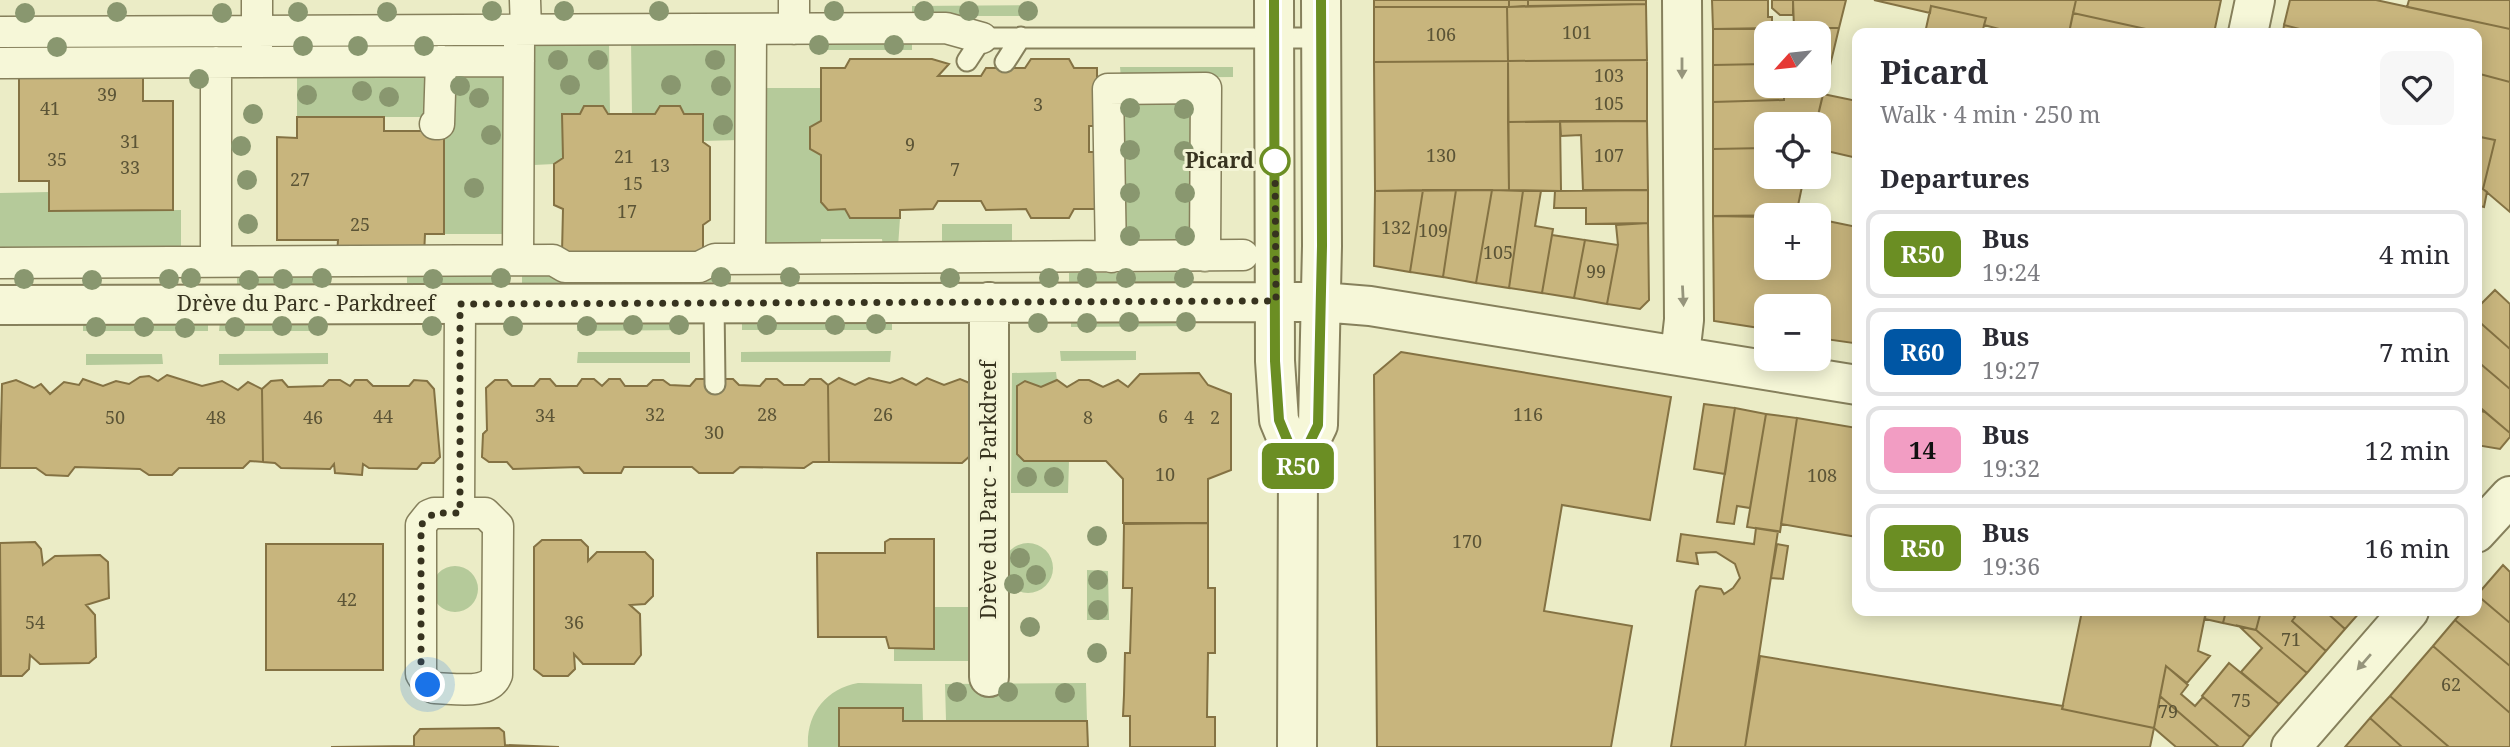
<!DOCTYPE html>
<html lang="en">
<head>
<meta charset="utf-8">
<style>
  :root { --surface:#fff; --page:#f7f7f7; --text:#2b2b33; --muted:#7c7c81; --line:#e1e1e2 }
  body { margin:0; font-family:"Noto Serif",serif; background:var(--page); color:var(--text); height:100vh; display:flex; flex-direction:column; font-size:26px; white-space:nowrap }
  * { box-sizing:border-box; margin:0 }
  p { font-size:23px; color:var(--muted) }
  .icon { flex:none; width:38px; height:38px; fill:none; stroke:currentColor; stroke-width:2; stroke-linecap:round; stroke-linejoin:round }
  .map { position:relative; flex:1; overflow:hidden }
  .sheet { position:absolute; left:1852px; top:28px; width:630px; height:588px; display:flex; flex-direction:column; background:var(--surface); border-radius:14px; box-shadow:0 4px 18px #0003 }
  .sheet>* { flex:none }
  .badge { padding:0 14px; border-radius:10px; font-size:24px; line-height:46px }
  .needle { width:46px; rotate:243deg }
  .tools { position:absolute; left:1754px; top:21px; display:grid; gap:14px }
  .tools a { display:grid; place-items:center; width:77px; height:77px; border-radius:14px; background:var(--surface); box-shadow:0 4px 18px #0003; font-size:35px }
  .you { position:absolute; width:35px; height:35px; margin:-18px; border:5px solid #fff; border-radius:50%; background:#1a73e8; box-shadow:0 0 0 10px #1a73e833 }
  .map>.badge { position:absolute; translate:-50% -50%; box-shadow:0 0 0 4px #fff }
  h2 { padding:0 28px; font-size:26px; line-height:63px }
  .round { display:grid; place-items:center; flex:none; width:74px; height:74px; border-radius:14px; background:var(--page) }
  .summary { display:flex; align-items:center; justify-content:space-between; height:119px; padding:0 28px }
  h1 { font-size:33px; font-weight:700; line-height:52px }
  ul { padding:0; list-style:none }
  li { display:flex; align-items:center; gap:21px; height:88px; margin:0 14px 10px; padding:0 14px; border:4px solid var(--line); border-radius:14px }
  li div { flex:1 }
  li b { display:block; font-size:26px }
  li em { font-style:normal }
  li .badge { min-width:77px; font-weight:700; text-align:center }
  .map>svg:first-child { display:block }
</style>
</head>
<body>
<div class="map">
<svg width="2510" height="747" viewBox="0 0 2510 747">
  <rect width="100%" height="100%" fill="#ebecc6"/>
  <!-- green -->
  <path fill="#b5ca9a" d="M1034,5v11h-122v-10z
    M738,39l1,101 -36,1 -23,-35h-19l-6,8 -23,1 -1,-75z
    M811,39h101v11h-101z
    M533,40h76l1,75 -7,-9h-19l-4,8h-18l1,44 -9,6 -20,1z
    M1120,67h113v10l-112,1z
    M435,74v43h-138v-42z
    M508,74l1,160h-65l1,-159z
    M763,88h58v33l-11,28 11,6v47l7,8 17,-1 5,9h50l-2,29h-15l-1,-8h-61v7h-56z
    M1190,98l1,143h-67v-142z
    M49,192v19l132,-1v42h-181v-59z
    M942,224h70v23h-70z
    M731,272v10l-209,1v-10z
    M1191,272v11h-122v-10z
    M237,273h94v11h-94z
    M509,273l1,10 -103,1v-10z
    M1192,317v9l-121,1v-9z
    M892,319v11h-150v-10z
    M83,321h125v10h-125z
    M220,321h105v10h-106z
    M577,321h111v9l-111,1z
    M891,351l-1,11h-149v-10z
    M1060,351h76v9l-75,1z
    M578,352h112v11h-113z
    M328,353v11l-109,1v-11z
    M86,354h76l1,10 -77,1z
    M1056,372l1,8 -16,7 -16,-6 -8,5v67l7,8h45l-1,32h-57l1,-120z
    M1003 568a25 25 0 1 1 50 0a25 25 0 1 1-50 0Z
    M432 589a23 23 0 1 1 46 0a23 23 0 1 1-46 0Z
    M1087,570l21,1 1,49h-22z
    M934,607h43l1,54h-84v-12l40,-1z
    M858,683l64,1 1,37h-20v-13h-64v39h-31c-2,-32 17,-58 50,-64z
    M1086,683l1,38 -141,-1 -1,-36z"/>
  <!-- building -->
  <path fill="#c8b57d" stroke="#847243" stroke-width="2" d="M1374,0h135v7h-135z
    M1509,0h19v6l-19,1z
    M1528,0h118v4l-118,2z
    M1712,0h56v17h4v5h8v7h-67z
    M1772,0h21v15h-13l-8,-7z
    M1793,0h53l-7,28h-45z
    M1874,0h202l-7,33h-55l-30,-8 2,-7 -55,-12 -1,7z
    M2076,0h145l-7,33h-50l-91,-20z
    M2290,0h86l134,29v53l-34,-9v-40h-161l-31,-8z
    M2409,0h101v29l-103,-22z
    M1646,4l1,56 -139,1 -1,-54z
    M1931,6l55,12 -4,15h-57z
    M1374,7h133l1,54 -134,1z
    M2073,13l91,20h-95z
    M2284,25l31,8h-32z
    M1784,28h55l-23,96h-50v24l-53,1v-47l71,-2v-14h34v-53h-34z
    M1713,29l58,-1v5h-5v31l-53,1z
    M850,59h82l17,5 -11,12h43l5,-8h39l6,-9h38l5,9h23v58h-8v26h8v57h-23l-5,9h-38l-5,-9 -40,1 -5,-9h-43l-5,8 -33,1v8h-50l-5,-9 -17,1 -7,-8v-47l-11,-6v-22l11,-6v-53h24z
    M1647,60v61l-139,1v-61z
    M1508,61l1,129 -134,1 -1,-129z
    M1766,64v22h18v14l-71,2v-37z
    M19,71h124v30h30v109l-124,1v-30h-30z
    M2476,73l34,9v130l-27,-23 12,-49 -19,-4z
    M1823,94l34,7v57l-39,-9 -2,-25z
    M584,106h19l5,8h47l5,-8h20l4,8h19v28l7,5v73l-7,5v28h-141l1,-44 -9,-4v-41l9,-6 -1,-44h18z
    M297,117h87v14h60v103h-19l-1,21 -87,-1 1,-14h-61v-103l20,1z
    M1560,121h87l1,69h-65l-2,-55 -20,1z
    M1560,121l1,70 -52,-1 -1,-68z
    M2480,137l15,3 -12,49 4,3 -3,15 -8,-2v-50z
    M1766,148v29h38l-8,38 -83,1v-67z
    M1423,190h33l-13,87 -33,-5z
    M1423,190l-13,82 -36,-6 1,-75z
    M1456,190h36l-16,93 -33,-6z
    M1492,190l31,1 -14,97 -33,-5z
    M1648,190v33l-62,1v-16h-32l1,-17z
    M1523,191h18l-6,35 18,3 -11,64 -33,-5z
    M1713,216l53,1v51h52v-49l39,8v96l-4,20 -35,-5v-32h-52v23l-52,-8z
    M1648,223l1,77 -9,9 -33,-5 11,-59 -2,-20z
    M1552,235l33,5 -11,58 -32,-5z
    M1585,240l33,5 -11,59 -33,-6z
    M2495,290l15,14v45l-34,-30v-10z
    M2476,319l34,30v40l-34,-29z
    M1401,352l270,45 -21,123 -88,-15 -18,106 88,15 -21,121h-234l-3,-372z
    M2476,360l34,29v44l-34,-29z
    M1199,373l9,12 23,9v76l-23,9v44h-85v-44l-17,-18h-82l-7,-7v-68l8,-5 16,6 16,-7 10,7 12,-7h10l14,7 15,-7 10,7 12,-13z
    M167,375l35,11 20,-5 16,9 10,-8 14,7 1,73 -13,-1 -7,7h-64l-7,7h-23l-9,-6 -65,-2 -7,9 -22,-1 -10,-7h-36l2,-84 14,-4 18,8 7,-4 9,10 14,-12 15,3 4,-6 20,7 13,-5 13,3 11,-7 9,-1 9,5z
    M839,378l16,7 14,-7 21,5 12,-5 14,7 11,-7 17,7 16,-6 12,5 -1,71 -9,8 -133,-1 -1,-77z
    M540,379h10l6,7h21l5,-7h12l8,7 7,-7h11l5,7h22l6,-6h10l7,5 20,1 6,-7h37l6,6 21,1 6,-7h11l7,6h20l6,-6h11l7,6 1,77h-16l-9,6 -64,-1 -7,6h-34l-7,-6h-68l-3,6h-37l-5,-6 -66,2 -6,-7h-18l-7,-5 1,-23 4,-4 -1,-42 9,-8h12l5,6h22z
    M282,380l6,7 35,-1 6,-6h11l10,6 5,-6h12l6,6h36l5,-6 13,1 7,8 6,68 -6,6h-12l-5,6 -48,-1 -6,-4 -1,11 -27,-2 -1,-9 -4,5 -49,-1 -6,-5 -12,-1 -1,-73 9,-8z
    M1704,404l31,4 -10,66 -31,-5z
    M1735,408l31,6 -16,94 -13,-2 -3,18 -17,-2z
    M2476,410l9,2 25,21v4l-10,12 -24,-4z
    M1766,414l31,4 -17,114 -33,-5z
    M1797,418l60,10v109l-76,-13z
    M1208,523v65h7v65h-7l-1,64h8v30h-85v-31h-7l1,-21 1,-42h5l2,-65h-9l1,-64z
    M1756,528l22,3 -33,216h-74l25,-156 4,-5 21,3 3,5 9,-6 7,-10 -5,-14 -19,-12 -20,1 2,11 -21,-3 4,-27 73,10z
    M890,539h44v110l-45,-1 -3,-11h-68l-1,-84h68v-11z
    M542,540h39l7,7v14l9,-9h48l8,8v36l-8,8 -15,1 10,9 1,41 -7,9h-51l-9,-10 1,15 -7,7h-25l-9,-7v-122z
    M35,542l6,7 2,16 12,-9 45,-1 8,7 1,36 -23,7 9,10 1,42 -7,6 -49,1 -10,-9 -1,14 -7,7h-21l-1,-133z
    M266,544h117v126h-117z
    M1777,544l11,2 -5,33 -12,-1z
    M2503,565l7,7v51l-33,-28z
    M2477,595l33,28v43l-55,-46 8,-9h13z
    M2082,611h124l-8,40 12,5 -23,27 -21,-17 -12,62 -92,-19z
    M2206,611h20l-3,12 -18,-4z
    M2226,611h35l-5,19 -33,-7z
    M2261,611h27l7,6 -3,4 34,30 -19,22 -51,-43z
    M2288,611h37l20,18 -19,22 -34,-30 3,-4z
    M2325,611h36l-16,18z
    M2455,620l55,46v47l-77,-67z
    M2239,626l17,4 51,43 -28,31 -38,-32 21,-24z
    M2433,646l77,67v34h-61l-59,-51z
    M1760,656l303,50 -1,3 92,19 -4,19h-405z
    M2229,663l50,41 -29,33 -48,-41z
    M2166,666l22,19 -7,9 14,12 8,-9 47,40 -8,10h-23l-59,-51z
    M2160,696l59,51h-43l-22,-19z
    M2390,696l59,51h-47l-32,-29z
    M839,708h64v13h184l1,26h-249z
    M2370,718l32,29h-57z
    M499,728l5,4 1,13 54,2h-228l83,-1v-10l6,-7z"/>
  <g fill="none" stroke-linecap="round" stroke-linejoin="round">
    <!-- service casing -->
    <g stroke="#86805c" stroke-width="23">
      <path id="service" d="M967,61l15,-23h339
        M1005,62l16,-25
        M714,303l1,81"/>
    </g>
    <!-- pedestrian casing -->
    <g stroke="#86805c" stroke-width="33">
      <path id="pedestrian" d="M257,0v49
        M525,0l1,30
        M794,29v-29
        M0,32l946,-4 36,10
        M0,63l519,-2
        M435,124h4l2,-63
        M1111,257l-3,-168 98,-1 -1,168
        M750,259l1,-230
        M518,260l1,-220
        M216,261v-199
        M0,263l553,-3 12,7h134l16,-8 528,-4
        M434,513h51l13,13 -1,149c-8,21 -44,13 -63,13l-6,-3 -7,-11v-149l8,-10z
        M459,513l1,-209"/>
    </g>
    <!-- minor casing -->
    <g stroke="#86805c" stroke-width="42">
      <path id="minor" d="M1274,0l1,361 4,59 19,46 -1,281
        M2248,33l7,-33
        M989,302v375
        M0,305l1321,-3 49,4 487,79
        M1680,355l4,-35 -2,-320
        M1298,466l20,-41 4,-179 -1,-246
        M2476,533l34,-37
        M2291,747l118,-136"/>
    </g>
    <!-- service -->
    <use href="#service" stroke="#f6f7d8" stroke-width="19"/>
    <!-- pedestrian -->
    <use href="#pedestrian" stroke="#f6f7d8" stroke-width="30"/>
    <!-- minor -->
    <use href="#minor" stroke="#f6f7d8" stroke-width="38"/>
  </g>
  <!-- trees -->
  <g fill="#89976f">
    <circle cx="492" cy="11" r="10"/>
    <circle cx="564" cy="11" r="10"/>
    <circle cx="659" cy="11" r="10"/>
    <circle cx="834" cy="11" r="10"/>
    <circle cx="924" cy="11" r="10"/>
    <circle cx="969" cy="11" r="10"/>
    <circle cx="1028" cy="11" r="10"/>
    <circle cx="117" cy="12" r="10"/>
    <circle cx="298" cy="12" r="10"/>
    <circle cx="387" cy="12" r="10"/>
    <circle cx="25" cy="13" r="10"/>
    <circle cx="222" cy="13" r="10"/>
    <circle cx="819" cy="45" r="10"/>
    <circle cx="894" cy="45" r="10"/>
    <circle cx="303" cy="46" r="10"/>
    <circle cx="358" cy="46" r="10"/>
    <circle cx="424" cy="46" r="10"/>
    <circle cx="57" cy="47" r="10"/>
    <circle cx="558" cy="60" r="10"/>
    <circle cx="598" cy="60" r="10"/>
    <circle cx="715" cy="60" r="10"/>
    <circle cx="199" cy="79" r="10"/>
    <circle cx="570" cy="85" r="10"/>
    <circle cx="671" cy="85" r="10"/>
    <circle cx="460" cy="86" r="10"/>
    <circle cx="721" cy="86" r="10"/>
    <circle cx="362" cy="91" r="10"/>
    <circle cx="307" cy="95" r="10"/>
    <circle cx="389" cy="97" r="10"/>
    <circle cx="479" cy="98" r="10"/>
    <circle cx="1130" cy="108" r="10"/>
    <circle cx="1184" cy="109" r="10"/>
    <circle cx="253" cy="114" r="10"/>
    <circle cx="723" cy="125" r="10"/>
    <circle cx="491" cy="135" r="10"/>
    <circle cx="241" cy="146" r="10"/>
    <circle cx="1130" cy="150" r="10"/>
    <circle cx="1184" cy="151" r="10"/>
    <circle cx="247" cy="180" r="10"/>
    <circle cx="474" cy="188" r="10"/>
    <circle cx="1130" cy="193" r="10"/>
    <circle cx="1185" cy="193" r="10"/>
    <circle cx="248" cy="224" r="10"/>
    <circle cx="1130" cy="236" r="10"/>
    <circle cx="1185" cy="236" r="10"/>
    <circle cx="721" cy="277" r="10"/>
    <circle cx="790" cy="277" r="10"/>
    <circle cx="191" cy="278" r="10"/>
    <circle cx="322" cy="278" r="10"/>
    <circle cx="501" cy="278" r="10"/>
    <circle cx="950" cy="278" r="10"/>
    <circle cx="1049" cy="278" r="10"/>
    <circle cx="1087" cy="278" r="10"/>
    <circle cx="1126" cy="278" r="10"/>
    <circle cx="1184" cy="278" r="10"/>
    <circle cx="24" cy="279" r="10"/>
    <circle cx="169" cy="279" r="10"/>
    <circle cx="283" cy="279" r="10"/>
    <circle cx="433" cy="279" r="10"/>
    <circle cx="92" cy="280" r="10"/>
    <circle cx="249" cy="280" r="10"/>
    <circle cx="1129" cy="322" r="10"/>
    <circle cx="1186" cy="322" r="10"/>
    <circle cx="1038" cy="323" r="10"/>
    <circle cx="1087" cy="323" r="10"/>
    <circle cx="876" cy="324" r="10"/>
    <circle cx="633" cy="325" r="10"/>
    <circle cx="679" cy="325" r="10"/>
    <circle cx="767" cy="325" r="10"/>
    <circle cx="835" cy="325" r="10"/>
    <circle cx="282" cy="326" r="10"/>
    <circle cx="318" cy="326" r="10"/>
    <circle cx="432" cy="326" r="10"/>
    <circle cx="513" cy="326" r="10"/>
    <circle cx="587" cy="326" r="10"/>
    <circle cx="96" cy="327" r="10"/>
    <circle cx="144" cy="327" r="10"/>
    <circle cx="235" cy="327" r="10"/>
    <circle cx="185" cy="328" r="10"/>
    <circle cx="1027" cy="477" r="10"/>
    <circle cx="1054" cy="477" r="10"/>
    <circle cx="1097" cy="536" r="10"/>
    <circle cx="1020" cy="558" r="10"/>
    <circle cx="1036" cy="575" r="10"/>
    <circle cx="1098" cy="580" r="10"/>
    <circle cx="1014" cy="584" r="10"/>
    <circle cx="1098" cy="610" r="10"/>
    <circle cx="1030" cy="627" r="10"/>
    <circle cx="1097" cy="653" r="10"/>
    <circle cx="957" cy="692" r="10"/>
    <circle cx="1008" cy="692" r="10"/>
    <circle cx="1065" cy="693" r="10"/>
  </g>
  <!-- one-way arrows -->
  <defs><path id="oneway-solid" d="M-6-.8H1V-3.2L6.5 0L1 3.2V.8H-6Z" transform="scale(1.75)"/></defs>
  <g fill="#96957c">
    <use href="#oneway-solid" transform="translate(1682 68) rotate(90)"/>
    <use href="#oneway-solid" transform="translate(1683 296) rotate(87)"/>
    <use href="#oneway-solid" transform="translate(2364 662) rotate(131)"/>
  </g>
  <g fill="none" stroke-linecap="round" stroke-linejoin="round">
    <!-- line casing -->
    <g stroke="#fff" stroke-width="16">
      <path id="line" d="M1274,0l1,361 4,59 19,46 20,-41 4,-179 -1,-246"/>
    </g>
    <!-- line -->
    <use href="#line" stroke="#6b8e23" stroke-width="10"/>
    <!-- walk -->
    <path stroke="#37331f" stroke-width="7" stroke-dasharray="0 12.6" d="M428,685l-7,-11v-149l13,-12h26v-209l816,-3 -1,-140"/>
  </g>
  <!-- markers -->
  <circle fill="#fff" stroke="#6b8e23" stroke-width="3.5" cx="1275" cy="161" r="14"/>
  <g text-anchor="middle" stroke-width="6" stroke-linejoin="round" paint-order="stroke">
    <!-- number labels -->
    <g font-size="18" fill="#5b5436">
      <text x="1577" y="39">101</text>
      <text x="1441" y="41">106</text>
      <text x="1609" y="82">103</text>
      <text x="107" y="101">39</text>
      <text x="1609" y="110">105</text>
      <text x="1038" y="111">3</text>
      <text x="50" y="115">41</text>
      <text x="130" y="148">31</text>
      <text x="910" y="151">9</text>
      <text x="1441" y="162">130</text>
      <text x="1609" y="162">107</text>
      <text x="624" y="163">21</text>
      <text x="57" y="166">35</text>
      <text x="660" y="172">13</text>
      <text x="130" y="174">33</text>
      <text x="955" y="176">7</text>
      <text x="300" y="186">27</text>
      <text x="633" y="190">15</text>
      <text x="627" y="218">17</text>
      <text x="360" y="231">25</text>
      <text x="1396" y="234">132</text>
      <text x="1433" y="237">109</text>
      <text x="1498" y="259">105</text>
      <text x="1596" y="278">99</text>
      <text x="655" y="421">32</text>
      <text x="767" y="421">28</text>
      <text x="883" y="421">26</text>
      <text x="1528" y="421">116</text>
      <text x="545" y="422">34</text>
      <text x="383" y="423">44</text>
      <text x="1163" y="423">6</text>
      <text x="115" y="424">50</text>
      <text x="216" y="424">48</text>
      <text x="313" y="424">46</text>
      <text x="1088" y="424">8</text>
      <text x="1189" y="424">4</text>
      <text x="1215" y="424">2</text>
      <text x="714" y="439">30</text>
      <text x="1165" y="481">10</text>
      <text x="1822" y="482">108</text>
      <text x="1467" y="548">170</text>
      <text x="347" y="606">42</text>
      <text x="35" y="629">54</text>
      <text x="574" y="629">36</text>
      <text x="2291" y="646">71</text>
      <text x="2451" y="691">62</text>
      <text x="2241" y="707">75</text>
      <text x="2168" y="718">79</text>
    </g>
    <!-- stop labels -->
    <g font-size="21" font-weight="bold" fill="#37331f" stroke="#f3f4d5" text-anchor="end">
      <text x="1254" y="168">Picard</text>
    </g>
    <!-- street labels -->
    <g font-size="21" fill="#37331f" stroke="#f3f4d5">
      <text x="306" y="311">Drève du Parc - Parkdreef</text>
      <text transform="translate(989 490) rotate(-90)" y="7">Drève du Parc - Parkdreef</text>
    </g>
  </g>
</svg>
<div class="tools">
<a><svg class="needle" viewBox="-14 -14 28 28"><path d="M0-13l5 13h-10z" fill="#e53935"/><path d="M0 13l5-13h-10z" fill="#7c7c81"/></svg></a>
<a><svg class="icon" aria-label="locate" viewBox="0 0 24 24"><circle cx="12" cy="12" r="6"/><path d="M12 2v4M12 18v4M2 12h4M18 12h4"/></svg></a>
<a>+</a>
<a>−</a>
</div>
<div class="you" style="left:428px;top:685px"></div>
<b class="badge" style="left:1298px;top:466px;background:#6b8e23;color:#fff">R50</b>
<section class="sheet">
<div class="summary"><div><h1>Picard</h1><p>Walk · 4 min · 250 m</p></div><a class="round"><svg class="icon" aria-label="heart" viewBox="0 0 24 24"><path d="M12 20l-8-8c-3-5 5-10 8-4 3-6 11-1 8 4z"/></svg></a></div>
<h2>Departures</h2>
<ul>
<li><span class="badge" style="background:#6b8e23;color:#fff">R50</span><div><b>Bus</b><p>19:24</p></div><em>4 min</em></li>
<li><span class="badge" style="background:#0056a4;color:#fff">R60</span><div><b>Bus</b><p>19:27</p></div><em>7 min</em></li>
<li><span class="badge" style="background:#f29dc3;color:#111">14</span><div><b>Bus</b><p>19:32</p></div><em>12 min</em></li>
<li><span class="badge" style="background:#6b8e23;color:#fff">R50</span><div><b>Bus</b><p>19:36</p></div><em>16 min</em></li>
</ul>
</section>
</div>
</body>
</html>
